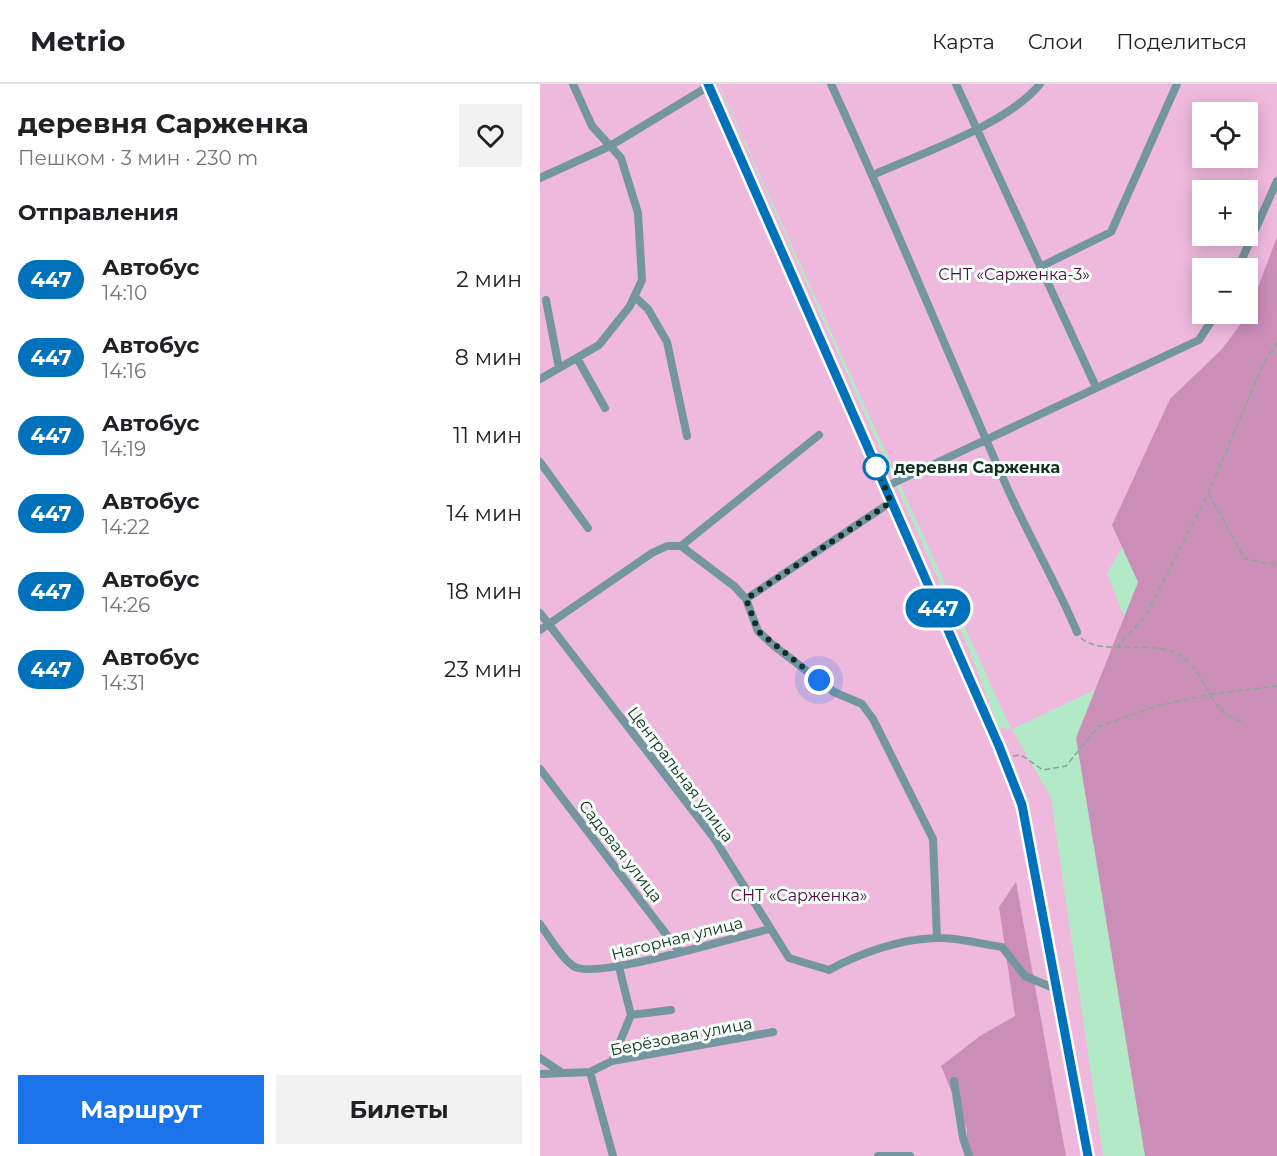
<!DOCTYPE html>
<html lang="ru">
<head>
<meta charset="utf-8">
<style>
  :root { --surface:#fff; --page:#f2f2f2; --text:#202124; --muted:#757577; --line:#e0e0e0; --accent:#1a73e8 }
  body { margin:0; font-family:Montserrat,sans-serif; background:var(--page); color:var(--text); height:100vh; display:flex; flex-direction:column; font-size:22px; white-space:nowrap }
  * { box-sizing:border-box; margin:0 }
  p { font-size:20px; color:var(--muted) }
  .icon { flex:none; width:33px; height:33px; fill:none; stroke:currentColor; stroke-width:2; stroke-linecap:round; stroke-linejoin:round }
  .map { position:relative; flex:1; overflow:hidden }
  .drawer { display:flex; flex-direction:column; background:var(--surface); width:540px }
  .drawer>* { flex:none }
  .badge { padding:0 12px; border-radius:20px; font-size:21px; line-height:39px }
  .buttons { position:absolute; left:652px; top:18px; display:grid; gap:12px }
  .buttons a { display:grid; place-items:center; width:66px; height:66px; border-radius:0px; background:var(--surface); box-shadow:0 3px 15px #0003; font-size:30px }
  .you { position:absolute; width:30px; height:30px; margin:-15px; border:4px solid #fff; border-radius:50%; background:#1a73e8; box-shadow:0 0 0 9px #1a73e833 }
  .map>.badge { position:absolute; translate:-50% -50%; box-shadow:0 0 0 3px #fff }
  h2 { padding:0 18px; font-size:22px; line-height:54px }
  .round { display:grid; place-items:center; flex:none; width:63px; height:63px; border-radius:0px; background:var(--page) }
  .overview { display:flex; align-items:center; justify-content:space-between; height:102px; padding:0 18px }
  h1 { font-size:28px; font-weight:700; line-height:45px }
  .primary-button { display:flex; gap:12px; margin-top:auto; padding:12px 18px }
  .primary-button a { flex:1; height:69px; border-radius:0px; background:var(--accent); color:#fff; font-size:24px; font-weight:700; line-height:69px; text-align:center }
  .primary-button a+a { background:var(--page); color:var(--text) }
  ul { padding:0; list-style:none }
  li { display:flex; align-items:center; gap:18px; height:78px; padding:0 18px }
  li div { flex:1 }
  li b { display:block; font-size:22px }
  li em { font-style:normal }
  li .badge { min-width:66px; font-weight:700; text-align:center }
  header { display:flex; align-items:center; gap:36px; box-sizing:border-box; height:84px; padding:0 30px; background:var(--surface); border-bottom:2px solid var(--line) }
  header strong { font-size:28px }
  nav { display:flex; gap:33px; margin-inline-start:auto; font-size:21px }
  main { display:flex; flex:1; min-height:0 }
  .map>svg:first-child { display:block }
</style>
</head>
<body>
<header>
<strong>Metrio</strong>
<nav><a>Карта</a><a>Слои</a><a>Поделиться</a></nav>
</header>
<main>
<section class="drawer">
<div class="overview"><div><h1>деревня Сарженка</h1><p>Пешком · 3 мин · 230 m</p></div><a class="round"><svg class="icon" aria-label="heart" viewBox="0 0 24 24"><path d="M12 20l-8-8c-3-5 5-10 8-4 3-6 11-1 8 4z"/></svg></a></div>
<h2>Отправления</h2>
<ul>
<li><span class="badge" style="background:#0072bc;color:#fff">447</span><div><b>Автобус</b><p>14:10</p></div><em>2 мин</em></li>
<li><span class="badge" style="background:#0072bc;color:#fff">447</span><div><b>Автобус</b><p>14:16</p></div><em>8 мин</em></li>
<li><span class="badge" style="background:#0072bc;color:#fff">447</span><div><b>Автобус</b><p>14:19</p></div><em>11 мин</em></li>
<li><span class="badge" style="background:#0072bc;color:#fff">447</span><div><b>Автобус</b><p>14:22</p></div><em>14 мин</em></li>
<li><span class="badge" style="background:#0072bc;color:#fff">447</span><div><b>Автобус</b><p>14:26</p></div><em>18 мин</em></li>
<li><span class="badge" style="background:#0072bc;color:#fff">447</span><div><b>Автобус</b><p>14:31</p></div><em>23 мин</em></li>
</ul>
<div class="primary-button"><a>Маршрут</a><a>Билеты</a></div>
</section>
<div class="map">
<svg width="737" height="1072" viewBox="0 0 737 1072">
  <rect width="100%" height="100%" fill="#b2eac8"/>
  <!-- green -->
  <path fill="#efb9de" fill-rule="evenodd" d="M0,0h178l249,560 32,84 12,1 -292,-645h558v206l-170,283 37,94 -132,62 39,69 52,358h-563zM663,28h45v46h-45zM663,106h45v46h-45zM663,184h45v46h-45z"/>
  <!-- forest -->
  <path fill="#cb8eb9" d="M737,153v919h-132l-69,-418 62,-156 -26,-57 58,-126 52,-50 26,-35z
    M476,798l50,274h-99v-27l-26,-63 39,-30 35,-20 -16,-109z"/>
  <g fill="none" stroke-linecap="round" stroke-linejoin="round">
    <!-- path -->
    <path stroke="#7fac91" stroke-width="1.5" stroke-dasharray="6 3" stroke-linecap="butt" d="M669,410l36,65 32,6
      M541,554c21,18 67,2 95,15 26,12 29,43 46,58 4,5 14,8 20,11
      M576,564l30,-33 63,-123 54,-128 14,-21
      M473,672l8,-1 22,15 23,-4 32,-39 58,-21 56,-12 65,-8"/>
    <!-- street -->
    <path stroke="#7496a1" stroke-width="8" d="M291,0c61,132 116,268 175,401 22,50 50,97 71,147
      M416,0l140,303
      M333,91c49,-22 135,-51 167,-91
      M0,94l70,-32 99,-60
      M502,182l69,-34 66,-148
      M698,184l39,-87
      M95,213l13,12 19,33 20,94
      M6,216l13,68
      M37,274l28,50
      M0,295l59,-34 31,-39 12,-26 -4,-67 -17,-55 -29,-32 -19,-42
      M0,378l48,66
      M345,403l314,-147 17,-26
      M141,462l53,40 12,13 12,32 15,14 61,47 28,12 11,15 60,120 4,99
      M206,515l145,-97
      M0,529l174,225 75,120 40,12c31,-17 71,-31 107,-32 21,-1 45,6 66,9l23,29 31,13
      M0,546l112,-77 15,-7h14l138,-111
      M0,685l139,182
      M0,840c8,11 24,38 35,43 23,12 161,-30 194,-38
      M91,931l40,-5
      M0,974l21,14
      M72,977l19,-46 -12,-48
      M50,988l23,84
      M0,990l50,-2 22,-11 161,-29
      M414,997l9,57 6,18
      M338,1072h32"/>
    <!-- secondary -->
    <path stroke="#3e7584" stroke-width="10" d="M168,0l291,662 23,59 66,351"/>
  </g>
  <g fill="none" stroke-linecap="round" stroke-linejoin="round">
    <!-- line casing -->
    <g stroke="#fff" stroke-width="14">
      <path id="line" d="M168,0l291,662 23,59 66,351"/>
    </g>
    <!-- line -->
    <use href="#line" stroke="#0072bc" stroke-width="9"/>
    <!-- walk -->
    <path stroke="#162c20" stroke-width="6" stroke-dasharray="0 10.8" d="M279,596l-61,-49 -12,-32 145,-97 -15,-35"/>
  </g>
  <!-- markers -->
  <circle fill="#fff" stroke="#0072bc" stroke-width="3" cx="336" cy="383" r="12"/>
  <g text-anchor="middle" stroke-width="6" stroke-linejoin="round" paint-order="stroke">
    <!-- park labels -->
    <g font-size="16" fill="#520843" stroke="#f4fff8">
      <text x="474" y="196">СНТ «Сарженка-3»</text>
      <text x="259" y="817">СНТ «Сарженка»</text>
    </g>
    <!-- stop labels -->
    <g font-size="16" font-weight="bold" fill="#162c20" stroke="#f4fff8" text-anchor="start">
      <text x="354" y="389">деревня Сарженка</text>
    </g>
    <!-- street labels -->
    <g font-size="16" fill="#162c20" stroke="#f4fff8">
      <text transform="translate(141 690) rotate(53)" y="6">Центральная улица</text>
      <text transform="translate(81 767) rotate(52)" y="6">Садовая улица</text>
      <text transform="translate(137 854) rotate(-14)" y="6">Нагорная улица</text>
      <text transform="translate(141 952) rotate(-11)" y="6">Берёзовая улица</text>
    </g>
  </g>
</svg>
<div class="buttons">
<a><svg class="icon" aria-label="locate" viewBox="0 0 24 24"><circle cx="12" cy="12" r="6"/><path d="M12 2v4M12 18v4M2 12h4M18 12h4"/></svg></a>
<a>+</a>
<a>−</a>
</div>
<div class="you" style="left:279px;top:596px"></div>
<b class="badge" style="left:398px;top:524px;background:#0072bc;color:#fff">447</b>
</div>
</main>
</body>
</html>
